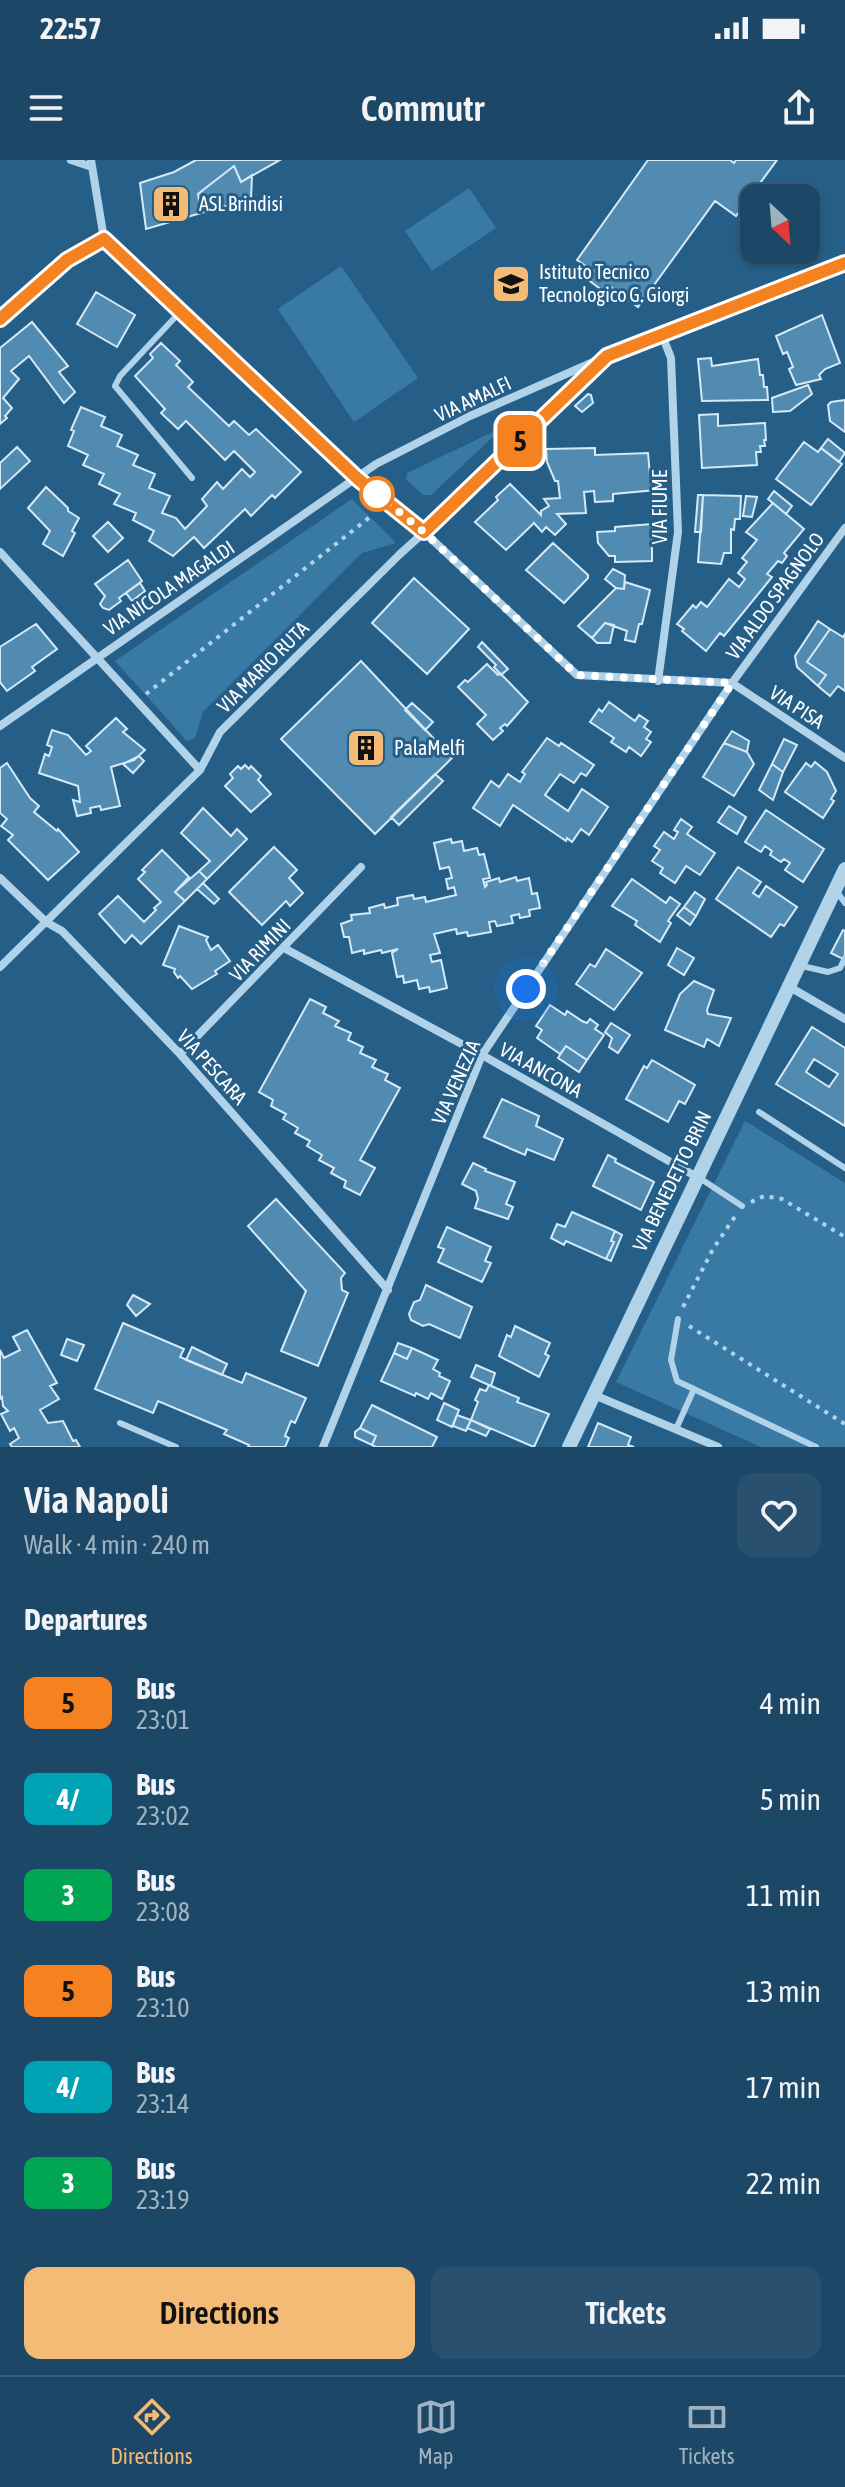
<!DOCTYPE html>
<html lang="en">
<head>
<meta charset="utf-8">
<style>
  :root { --surface:#1c4766; --page:#29516f; --text:#f1f3f6; --muted:#a0b2bf; --line:#3a5f7a; --accent:#f3bb75 }
  body { margin:0; font-family:"Asap Condensed",sans-serif; background:var(--page); color:var(--text); height:100vh; display:flex; flex-direction:column; font-size:30px; white-space:nowrap }
  * { box-sizing:border-box; margin:0 }
  p { font-size:26px; color:var(--muted) }
  .icon { flex:none; width:44px; height:44px; fill:none; stroke:currentColor; stroke-width:2; stroke-linecap:round; stroke-linejoin:round }
  .map { position:relative; height:1287px; overflow:hidden }
  .sheet { display:flex; flex-direction:column; background:var(--surface); flex:1 }
  .sheet>* { flex:none }
  .badge { padding:0 16px; border-radius:12px; font-size:28px; line-height:52px }
  .needle { width:52px; rotate:154deg }
  .buttons { position:absolute; left:740px; top:24px; display:grid; gap:16px }
  .buttons a { display:grid; place-items:center; width:80px; height:80px; border-radius:16px; background:var(--surface); box-shadow:0 2px 6px #0004,0 0 0 2px var(--line); font-size:40px }
  .you { position:absolute; width:40px; height:40px; margin:-20px; border:6px solid #fff; border-radius:50%; background:#1a73e8; box-shadow:0 0 0 12px #1a73e833 }
  .map>.badge { position:absolute; translate:-50% -50%; box-shadow:0 0 0 4px #fff }
  h2 { padding:0 24px; font-size:30px; line-height:72px }
  .round { display:grid; place-items:center; flex:none; width:84px; height:84px; border-radius:16px; background:var(--page) }
  .headline { display:flex; align-items:center; justify-content:space-between; height:136px; padding:0 24px }
  h1 { font-size:38px; font-weight:600; line-height:60px }
  .button { display:flex; gap:16px; margin-top:auto; padding:16px 24px }
  .button a { flex:1; height:92px; border-radius:16px; background:var(--accent); color:#111; font-size:32px; font-weight:600; line-height:92px; text-align:center }
  .button a+a { background:var(--page); color:var(--text) }
  ul { padding:0; list-style:none }
  li { display:flex; align-items:center; gap:24px; height:96px; padding:0 24px }
  li div { flex:1 }
  li b { display:block; font-size:30px }
  li em { font-style:normal }
  li .badge { min-width:88px; font-weight:700; text-align:center }
  .status { display:flex; justify-content:space-between; align-items:center; height:56px; padding:0 40px; background:var(--surface); direction:ltr }
  .status svg { height:22px; fill:currentColor }
  header { display:flex; justify-content:space-between; align-items:center; height:104px; padding:0 24px; background:var(--surface); font-size:36px; font-weight:600 }
  .tabs { display:flex; justify-content:space-around; align-items:center; height:112px; border-top:2px solid var(--line); background:var(--surface); font-size:22px; color:var(--muted) }
  .tabs a { display:grid; justify-items:center; gap:4px }
  .tabs .active { color:var(--accent) }
  .map>svg:first-child { display:block }
</style>
</head>
<body>
<div class="status"><b>22:57</b><svg viewBox="0 0 49 12"><path d="M0 12V9h3v3zM5 12V6h3v6zM10 12V3h3v9zM15 12V0h3v12zM26 1h20v11H26zM47 4h2v5h-2z"/></svg></div>
<header><svg class="icon" aria-label="menu" viewBox="0 0 24 24"><path d="M4 6h16M4 12h16M4 18h16"/></svg>Commutr<svg class="icon" aria-label="share" viewBox="0 0 24 24"><path d="M12 15V3M7 8l5-5 5 5M5 13v7h14v-7"/></svg></header>
<div class="map">
<svg width="845" height="1287" viewBox="0 0 845 1287">
  <rect width="100%" height="100%" fill="#255f88"/>
  <!-- green -->
  <path fill="#397aa5" d="M469,28l27,40 -64,43 -27,-40z
    M341,106l77,112 -64,44 -76,-113z
    M495,271v4l-64,60h-8l-17,-16 1,-6z
    M352,339l44,44 -34,10 -159,159 -8,26 -8,3 -72,-80z
    M745,961l100,62v264h-84l-145,-65z"/>
  <!-- building -->
  <path fill="#518bb2" stroke="#d5eaf7" stroke-width="2" fill-rule="evenodd" d="M196,0h84l-39,22 -7,-16 -36,28 3,19 -55,16 -6,-46 34,-11z
    M648,0h82l4,3 2,-3h41l-41,56 -21,-15 -77,106 -30,-22 -5,6 -16,-12 6,-8 -16,-11z
    M234,6l7,16 11,-7 -1,24 -50,14 -3,-19z
    M96,132l39,23 -18,32 -40,-23z
    M822,155l18,48 -15,6 -6,6 2,4 -25,6 -7,-16 4,-2 -6,-15 -4,2 -7,-18z
    M32,162l36,44 -9,6 16,20 -11,11 -35,-47 -18,15 8,8 -16,19 9,10 -7,8 2,2 -7,6v-76z
    M161,183l19,18 -4,4 17,17 -5,5 41,39 5,-5 15,14 7,-6 45,43 -26,26 -3,-3 -21,21 -6,-7 -41,39 -10,-11 -21,19 -24,-15 5,-10 -21,-11 3,-7 -22,-9 6,-10 -21,-10 5,-10 -21,-9 5,-10 -20,-9 6,-15 -3,-1 10,-23 24,10 -4,9 21,9 -5,11 21,9 -5,10 22,9 -6,14 21,8 -8,17 14,5 9,11 22,-23 -5,-7 15,-17 6,7 19,-20 8,8 5,-5 -21,-21 -9,9 -39,-39 -8,8 -17,-16 4,-4 -30,-33 18,-18 -3,-4z
    M711,198l1,8 46,-7 2,16h3l1,12h3l1,13 -66,1 -4,-42z
    M808,225l4,9 -22,17 -17,1 -1,-14z
    M588,234l3,1 2,8 -11,9 -7,-6z
    M845,240v32l-15,-11 -2,-16 3,-3z
    M718,254v12l47,-3 1,17h-2l1,6h-5l1,6h-5l1,13 -55,3 -3,-53z
    M828,279l17,14 -6,9 -18,-14z
    M804,282l14,10 3,-4 21,16 -31,41 -35,-26z
    M17,287l13,14 -30,28v-26z
    M595,288v7l53,-2 2,22 5,-1 1,16 -43,4v7l-18,1 -1,-11 -10,1 2,21 -29,1 9,10 -11,11 -9,-8 -4,5 -8,-9 -28,27 -31,-28 23,-22 -2,-3 14,-13 31,31v-4l8,-5 -5,-7 16,-1 -2,-17h-3l-8,-19 -1,-13z
    M46,327l22,21v3l11,7 -7,13 3,2 -12,23 -20,-12 7,-13 -22,-23z
    M774,331l18,15 -6,8 -18,-15z
    M698,335h5l-2,37h-6z
    M703,335l38,1 -1,23h-5l-1,11 -3,-1v24h-7l-3,11 -23,-2z
    M746,336l11,1 -5,20 -9,-1z
    M773,343l31,26 -20,24 3,3 -5,7 -4,-2 -11,13 5,3 -48,59 -4,-3 -14,18 -24,-20 2,-2 -7,-5 16,-19 3,3 5,-6 6,5 22,-28 10,8 6,-8 -7,-6 9,-11 -5,-4 15,-18 -11,-8z
    M108,362l15,16 -15,14 -15,-16z
    M652,364v37l-37,1v-6h-6l-11,-13 -1,-11 18,-1v-4z
    M553,383l35,32v3l-24,25 -38,-33z
    M128,400l14,21 -23,17 2,3 -12,9 -6,-2 -3,-4 5,-8 -10,-12z
    M613,409l12,6 -1,14 -8,-1 -11,-9z
    M414,418l55,51 -42,45 -55,-51z
    M625,422l25,8 -8,34h-3l-4,18 -10,-2 2,-9 -22,-8 -13,15 -14,-12 38,-38 8,1z
    M140,423l5,8 -13,10 -6,-8z
    M818,461l12,8 -23,33 19,13 -8,11 -21,-19 -2,-11z
    M605,463l9,2 -4,18h-13l-5,-5z
    M36,464l21,25 -25,18 3,4 -28,20 -7,-9v-35z
    M830,469l13,8 2,-3v57l-7,-5 -8,10 -12,-10 8,-11 -19,-13z
    M482,482l26,27 -7,6 -7,-8 2,-2 -18,-18z
    M361,501l91,97 -77,76 -94,-95z
    M487,504l11,11 2,-2 28,29 -21,24 -2,-2 -5,4 3,3 -10,9 -16,-16 9,-9 -28,-28 7,-7 3,2z
    M609,542l26,19 4,-6 9,6 -4,6 7,5 -5,7 5,3 -10,14 -12,-9 -3,5 -15,-10 3,-4 -24,-16 9,-13 3,3z
    M412,543l21,19 -8,8 -20,-20z
    M116,558l11,11 -4,3 22,18 -11,10 -23,7 9,39 -19,4 -1,-4 -10,2 1,5 -14,3 -4,-16 7,2 -2,-16 -39,-13 6,-19 4,2 3,-9 -5,-2 5,-15 16,5 18,20 5,-4 -5,-5z
    M732,571l17,10 -2,11 -23,-9z
    M547,578l12,8 2,-3 33,22 -8,11 -5,-3 -7,10 -14,-9 -15,21 23,16 14,-22 26,18 -19,28 -8,-6 -9,13 -5,-4 -1,3 -53,-36 -13,21 -27,-18 18,-27 8,6 9,-13 12,8 5,-8 -3,-2z
    M784,579l13,6 -14,27 -11,-8z
    M724,583l23,9 7,12 -20,32 -31,-19z
    M139,596l5,5 -11,12 -10,-9z
    M815,602l12,10 9,19 -5,8 3,2 -11,17 -38,-26 21,-29 5,4z
    M7,603l23,35 9,8 -5,6 23,19 1,-2 21,23 -31,28 -40,-40 5,-5 -12,-9 6,-7 -7,-6v-45z
    M772,604l11,8 -10,28 -14,-10z
    M245,605l4,4 2,-3 10,10 -3,4 13,14 -20,18 -26,-26 8,-8 -3,-4 8,-8 3,3z
    M435,614l8,7 -44,44 -8,-8z
    M729,646l17,11 -9,17 -19,-12z
    M203,648l28,28 6,-7 10,10 -40,40 -8,-8 11,-10 -29,-28z
    M766,650l58,39 -21,33 -18,-12 5,-7 -6,-4 -3,3 -11,-7 2,-4 -7,-5 -4,6 -16,-10z
    M681,659l11,8 -5,7 28,19 -15,22 -14,-9 -11,17 -15,-10 3,-5 -11,-7 8,-11 -6,-4 10,-14 10,7 4,-7 -4,-2z
    M451,679l1,4 10,-2 2,10 13,-3 2,7 5,-1 6,24 -7,1 2,8 2,-2 -1,-3 13,-4 1,4 16,-5 1,4 12,-3 3,16 5,-1 3,15 -11,2 1,6 -10,2 -1,-4 -8,2 2,7 -16,3 -2,-5 -6,1 2,10 -23,4 -1,-4 -10,2 -1,-5 -22,5 6,19 -10,2 2,7 9,-2 6,28 -17,4 -1,-5 -10,2 -2,-9 -13,3 -1,-7 -6,1 -5,-24 6,-4 -16,4 -1,-3 -17,4v-4l-12,3 -3,-16h-5l-3,-13 11,-4 -1,-5 19,-2 -1,-5 15,-4 1,4 13,-3 -1,-7 16,-3 1,4 11,-2 1,5 30,-7 -2,-8 -6,2 -2,-10 6,-1 -3,-11 -9,2 -6,-26z
    M274,687l23,23 -8,8 14,15 -13,13 -4,-5 -24,24 -33,-33z
    M162,690l27,27 -14,15 10,9 -44,43 -9,-9 -7,8 -26,-29 19,-18 26,26 12,-12 -2,-2 7,-6 -23,-23 7,-7 -3,-2z
    M738,707l23,15 -8,11 6,4 7,-11 31,21 -13,19 -4,-2 -9,13 -55,-38z
    M199,711l8,8 -22,22 -10,-9z
    M632,719l34,24 4,-6 10,7 -12,17 3,2 -11,19 -25,-17 2,-4 -25,-15z
    M203,723l16,16 -5,5 -17,-15z
    M695,732l10,7 -9,17 -12,-9z
    M684,747l12,9 -6,9 -13,-10z
    M179,766l29,11 -2,3 5,10 7,-5 12,16 -15,10 2,3 -25,15 -12,-13 -2,2 -4,-6 1,-3 -12,-4z
    M843,770l2,1v29l-14,-7z
    M677,788l17,10 -10,17 -16,-10z
    M606,789l36,24 -28,37 -38,-26 14,-20 5,3z
    M694,821l20,9 -7,20 1,4 23,4 -12,28 -12,-7 -3,8 -39,-17 15,-36z
    M310,839l16,8 -3,6 16,8 -4,5 16,7 -3,7 15,7 -3,6 16,7 -4,7 16,7 -3,6 15,8 -40,72 15,8 -15,27 -16,-8 2,-6 -15,-8 3,-5 -15,-8 3,-5 -15,-9 3,-5 -15,-8 3,-5 -15,-9 3,-5 -15,-8 2,-6 -14,-8z
    M550,845l15,10 2,-4 15,10 5,2 3,-4 8,6 -3,4 9,6 -17,25 -21,-14 -6,8 -23,-16 5,-8 -6,-4z
    M611,863l19,12 -12,18 -9,-6 3,-9 -7,-6z
    M812,867l33,21v78l-69,-42zM814,899l24,15 -9,13 -23,-15z
    M566,886l21,14 -8,12 -21,-14z
    M652,900l43,25 -10,19 -6,-3 -11,21 -42,-23 18,-33 3,2z
    M502,939l37,17 -3,10 27,13 -9,21 -27,-11 -2,6 -41,-18z
    M608,995l8,4 -1,3 39,20 -13,28 -48,-24z
    M473,1003l13,6 -1,2 30,11 -9,22 7,3 -5,12 -33,-11 3,-9 -2,-8 -14,-7z
    M276,1039l69,74 -4,5 1,12 6,3 -30,73 -37,-15 25,-60 -58,-65z
    M572,1052l43,19 -4,10 3,1 -8,17 -40,-18 -2,4 -13,-7 6,-14 8,3z
    M447,1067l44,20 -6,14 6,2 -9,19 -44,-20 6,-13 -6,-2z
    M615,1071l7,4 -11,26 -5,-2 8,-17 -3,-1z
    M426,1125l46,22 -12,31 -31,-14 -6,2 -12,-6 -2,-6 5,-12 6,-2z
    M133,1135l17,9 -14,12 -9,-11z
    M123,1163l61,26 -4,8 62,26 4,-10 60,25 -11,25 -4,-2 -6,15 4,2 -4,9h-37l1,-2 -25,-11 3,-4 -69,-29 -5,12 -58,-24z
    M515,1166l35,17 -5,11 4,2 -10,21 -40,-21 8,-21 4,2z
    M27,1170l30,53 -7,3 9,13 -19,11 8,13 15,-2 10,20 3,-1 4,7h-68l-2,-3 9,-6 -5,-10 -4,3 -9,-17 7,-3 -5,-5 -1,-9 -2,2v-49l4,8 16,-8 -7,-13z
    M67,1179l17,6 -7,16 -16,-6z
    M398,1183l14,5 -5,11 -13,-6z
    M192,1187l35,17 -5,11 -36,-15z
    M412,1188l26,12 -5,9 7,4 -1,3 11,5 -8,18 -11,-6 -3,6 -12,-6 -1,3 -34,-15 13,-28 13,6z
    M476,1205l19,8 -4,13 -20,-9z
    M489,1225l30,13 -2,4 32,12 -15,33 -63,-27 7,-18 -3,-2 5,-11 6,2z
    M444,1243l15,7 -7,17 -15,-7z
    M372,1245l65,32 -5,10h-56l-4,-2 4,-9 -16,-8z
    M457,1255l14,5 -5,11 -13,-5z
    M471,1260l19,9 -4,7 -19,-8z
    M598,1263l33,14 -3,8 6,2h-46z
    M360,1268l16,8 -4,9 -17,-8v-5z"/>
  <g fill="none" stroke-linecap="round" stroke-linejoin="round">
    <!-- path -->
    <path stroke="#b1d3e9" stroke-width="4" stroke-dasharray="4 6" stroke-linecap="butt" d="M146,534l224,-177
      M751,1042l13,-6 18,3 63,38
      M683,1147l30,-58 23,-34
      M689,1166l156,98"/>
    <!-- service -->
    <path stroke="#b1d3e9" stroke-width="6" d="M181,151l-61,65 -5,10 77,92
      M835,729l10,14
      M798,805l30,7 12,-4 5,-10
      M759,952l86,56
      M698,1017l44,29
      M678,1159l-7,41 6,21 139,66
      M120,1263l56,24
      M676,1269l18,-40"/>
    <!-- minor -->
    <path stroke="#b1d3e9" stroke-width="8" d="M71,0l21,7
      M91,0l13,79 254,240 66,53 153,143 155,8
      M0,159l67,-59 37,-21
      M0,392l200,218
      M658,521l20,-149 -7,-174 -9,-23
      M732,523l113,75
      M0,566l376,-262 94,-48 137,-60 238,-93
      M0,718l46,44 16,9 118,123 208,236
      M284,788l198,107 215,122
      M0,807l200,-197 20,-38 180,-178 52,-47 149,-145
      M788,826l57,33
      M180,894l181,-187
      M594,1235l124,52
      M323,1287l159,-392 250,-372 113,-155"/>
    <!-- tertiary -->
    <path stroke="#b1d3e9" stroke-width="14" d="M569,1287l276,-578"/>
  </g>
  <g fill="none" stroke-linecap="round" stroke-linejoin="round">
    <!-- line casing -->
    <g stroke="#fff" stroke-width="18">
      <path id="line" d="M0,159l67,-59 37,-21 254,240 66,53 183,-176 238,-93"/>
    </g>
    <!-- line -->
    <use href="#line" stroke="#f58220" stroke-width="12"/>
    <!-- walk -->
    <path stroke="#fff" stroke-width="8" stroke-dasharray="0 14.4" d="M377,334l47,38 153,143 155,8 -206,306"/>
  </g>
  <!-- icons -->
  <defs>
    <g id="building-square" transform="scale(2)"><rect x="-9" y="-9" width="18" height="18" rx="4" fill="#f3bb75" stroke="#255f88"/><path d="M-4-6H4V6H1V3H-1V6H-4ZM-2.5-4.3h1.7v1.8h-1.7ZM.8-4.3h1.7v1.8H.8ZM-2.5-1h1.7V.8h-1.7ZM.8-1h1.7V.8H.8Z" fill="#111"/></g>
    <g id="school-square" transform="scale(2)"><rect x="-9" y="-9" width="18" height="18" rx="4" fill="#f3bb75" stroke="#255f88"/><path d="M0-5L7-2L0 1L-7-2ZM-4 1L0 2.5L4 1V4Q0 6-4 4Z" fill="#111"/></g>
  </defs>
  <g fill-rule="evenodd">
    <use href="#building-square" x="171" y="44"/>
    <use href="#school-square" x="511" y="124"/>
    <use href="#building-square" x="366" y="588"/>
  </g>
  <!-- markers -->
  <circle fill="#fff" stroke="#f58220" stroke-width="4" cx="377" cy="334" r="16"/>
  <g text-anchor="middle" stroke-width="6" stroke-linejoin="round" paint-order="stroke">
    <!-- poi labels -->
    <g font-size="20" fill="#fff" stroke="#255f88" text-anchor="start">
      <text x="199" y="51">ASL Brindisi</text>
      <text x="539" y="119">Istituto Tecnico<tspan x="539" dy="23">Tecnologico G. Giorgi</tspan></text>
      <text x="394" y="595">PalaMelfi</text>
    </g>
    <!-- street labels -->
    <g font-size="20" fill="#fff" stroke="#255f88">
      <text transform="translate(473 239) rotate(-25)" y="7">VIA AMALFI</text>
      <text transform="translate(660 347) rotate(-90)" y="7">VIA FIUME</text>
      <text transform="translate(169 428) rotate(-34)" y="7">VIA NICOLA MAGALDI</text>
      <text transform="translate(775 436) rotate(-54)" y="7">VIA ALDO SPAGNOLO</text>
      <text transform="translate(263 507) rotate(-45)" y="7">VIA MARIO RUTA</text>
      <text transform="translate(797 547) rotate(33)" y="7">VIA PISA</text>
      <text transform="translate(260 790) rotate(-46)" y="7">VIA RIMINI</text>
      <text transform="translate(212 907) rotate(48)" y="7">VIA PESCARA</text>
      <text transform="translate(541 910) rotate(29)" y="7">VIA ANCONA</text>
      <text transform="translate(456 922) rotate(-66)" y="7">VIA VENEZIA</text>
      <text transform="translate(672 1021) rotate(-64)" y="7">VIA BENEDETTO BRIN</text>
    </g>
  </g>
</svg>
<div class="buttons">
<a><svg class="needle" viewBox="-14 -14 28 28"><path d="M0-13l5 13h-10z" fill="#e53935"/><path d="M0 13l5-13h-10z" fill="#a0b2bf"/></svg></a>
</div>
<div class="you" style="left:526px;top:829px"></div>
<b class="badge" style="left:520px;top:281px;background:#f58220;color:#111">5</b>
</div>
<section class="sheet">
<div class="headline"><div><h1>Via Napoli</h1><p>Walk · 4 min · 240 m</p></div><a class="round"><svg class="icon" aria-label="heart" viewBox="0 0 24 24"><path d="M12 20l-8-8c-3-5 5-10 8-4 3-6 11-1 8 4z"/></svg></a></div>
<h2>Departures</h2>
<ul>
<li><span class="badge" style="background:#f58220;color:#111">5</span><div><b>Bus</b><p>23:01</p></div><em>4 min</em></li>
<li><span class="badge" style="background:#00a3b4;color:#fff">4/</span><div><b>Bus</b><p>23:02</p></div><em>5 min</em></li>
<li><span class="badge" style="background:#00a651;color:#fff">3</span><div><b>Bus</b><p>23:08</p></div><em>11 min</em></li>
<li><span class="badge" style="background:#f58220;color:#111">5</span><div><b>Bus</b><p>23:10</p></div><em>13 min</em></li>
<li><span class="badge" style="background:#00a3b4;color:#fff">4/</span><div><b>Bus</b><p>23:14</p></div><em>17 min</em></li>
<li><span class="badge" style="background:#00a651;color:#fff">3</span><div><b>Bus</b><p>23:19</p></div><em>22 min</em></li>
</ul>
<div class="button"><a>Directions</a><a>Tickets</a></div>
</section>
<nav class="tabs">
<a class="active"><svg class="icon" aria-label="directions" viewBox="0 0 24 24"><path d="M12 3l9 9-9 9-9-9zM9 14v-3h6M13 9l2 2-2 2"/></svg>Directions</a>
<a><svg class="icon" aria-label="map" viewBox="0 0 24 24"><path d="M3 6l6-2 6 2 6-2v14l-6 2-6-2-6 2zM9 4v14M15 6v14"/></svg>Map</a>
<a><svg class="icon" aria-label="tickets" viewBox="0 0 24 24"><path d="M3 7h18v10H3zM15 7v10"/></svg>Tickets</a>
</nav>
</body>
</html>
